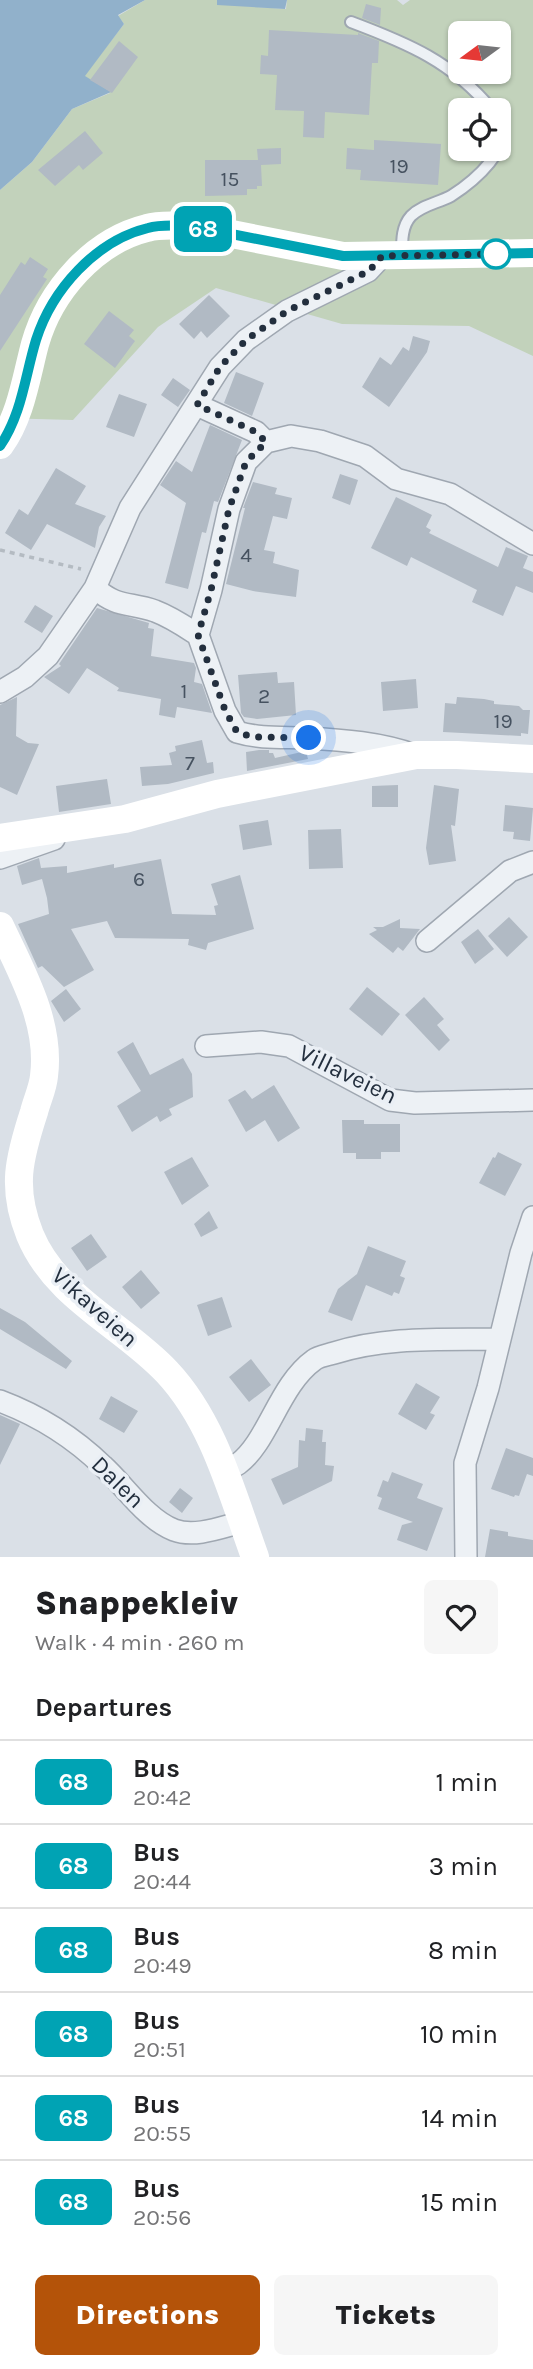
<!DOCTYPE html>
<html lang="en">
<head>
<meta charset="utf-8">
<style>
  :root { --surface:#fff; --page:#f6f6f6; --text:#202124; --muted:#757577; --line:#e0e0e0; --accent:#b45309 }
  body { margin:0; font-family:Karla,sans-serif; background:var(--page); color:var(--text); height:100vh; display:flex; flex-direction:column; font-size:26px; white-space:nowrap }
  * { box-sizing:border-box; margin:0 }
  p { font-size:23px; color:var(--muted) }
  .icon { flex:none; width:38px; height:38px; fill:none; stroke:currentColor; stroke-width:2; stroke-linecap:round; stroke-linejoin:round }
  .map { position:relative; height:1557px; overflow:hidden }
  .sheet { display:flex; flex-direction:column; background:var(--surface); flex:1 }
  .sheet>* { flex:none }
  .badge { padding:0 14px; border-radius:10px; font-size:24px; line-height:46px }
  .needle { width:46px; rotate:255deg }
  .fabs { position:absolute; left:448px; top:21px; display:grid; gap:14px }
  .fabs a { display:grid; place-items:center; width:63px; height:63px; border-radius:10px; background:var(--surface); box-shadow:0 2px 5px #0004; font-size:35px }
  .you { position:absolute; width:35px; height:35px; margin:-18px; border:5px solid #fff; border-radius:50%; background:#1a73e8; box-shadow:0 0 0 10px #1a73e833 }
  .map>.badge { position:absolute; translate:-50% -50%; box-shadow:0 0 0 4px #fff }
  h2 { padding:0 35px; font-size:26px; line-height:63px }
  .round { display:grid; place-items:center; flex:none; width:74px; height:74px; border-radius:10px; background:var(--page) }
  .overview { display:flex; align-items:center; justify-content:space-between; height:119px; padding:0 35px }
  h1 { font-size:33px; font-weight:800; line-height:52px }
  .action { display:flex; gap:14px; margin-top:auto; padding:14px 35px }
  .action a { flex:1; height:80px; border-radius:10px; background:var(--accent); color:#fff; font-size:28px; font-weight:800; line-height:80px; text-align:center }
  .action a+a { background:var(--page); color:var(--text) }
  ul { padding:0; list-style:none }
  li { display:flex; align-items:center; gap:21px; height:84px; padding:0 35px; border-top:2px solid var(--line) }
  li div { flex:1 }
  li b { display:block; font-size:26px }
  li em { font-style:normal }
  li .badge { min-width:77px; font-weight:700; text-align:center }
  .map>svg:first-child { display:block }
</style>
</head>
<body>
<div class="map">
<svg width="533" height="1557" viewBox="0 0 533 1557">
  <rect width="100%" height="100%" fill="#dae0e7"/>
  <!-- green -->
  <path fill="#c2d2bb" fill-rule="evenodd" d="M145,0h72v4l69,5 1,-9h110l6,5 7,-5h123v356l-64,-30 -127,-2 -126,-36 -58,39 -85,93 -73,-2v-228l32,-28 40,-53 38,-16 -26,-17 40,-52 -6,-8zM460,33h39v39h-39zM460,110h39v39h-39z"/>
  <!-- water -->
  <path fill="#91b1cb" d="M0,0h145l-27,15 6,9 -39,52 26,16 -39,17 -40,53 -32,28z
    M217,0h70l-2,9 -68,-4z"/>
  <!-- building -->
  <path fill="#b1bac4" d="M366,4l15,4 -1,17 -18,-7z
    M269,30l89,5v-2l21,8 -1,22h-6l-3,52 -44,-3 -1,26 -21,-1 1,-26 -29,-1 2,-35 -17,-1 1,-19 7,1z
    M119,41l19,16 -26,36 -22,-13z
    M85,131l18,22 -20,17 -4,-5 -24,21 -17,-16z
    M374,140l67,4 -3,41 -78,-5 1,-10 -15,-1 1,-21 27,2z
    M281,148v16l-20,1 1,21h-5v3h-10v6l-42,1v-36h53l-1,-11z
    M30,257l18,12 -5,8 4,2 -47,72v-56l21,-33 4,3z
    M209,295l21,21 -23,22 -6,-7 -7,8 -15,-15z
    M109,311l25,19 -5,6 6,5 -20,27 -31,-24z
    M413,336l17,5 -3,11 -38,55 -27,-20 18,-30 11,8 12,-18 6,4z
    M236,372l28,11 -12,33 -28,-13z
    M173,378l17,12 -12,17 -17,-12z
    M119,394l28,10 -13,33 -28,-10z
    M210,425l32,15 -24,62 -4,-1 -8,32 -4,-1 -14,57 -23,-6 21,-80 -26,-18 16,-24 16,11z
    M56,468l30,18 -11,18 31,12 -7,11 -4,21 -48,-24 -16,26 -26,-17 14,-24 9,6z
    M340,474l18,6 -8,25 -18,-7z
    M253,482l24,6 -2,6 17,4 -5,21 -14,-3 -9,34 11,2 -2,11 26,7 -3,27 -43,-6 -27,-7 19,-76h-2z
    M396,497l36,18 -6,12 5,3 -2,3 69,34 8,-20 22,9 -5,12 10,4v21l-17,-7 -13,30 -31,-14 5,-12 -66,-33 -4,9 -36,-18z
    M35,605l18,11 -11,17 -18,-11z
    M97,608l52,15 -1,5 6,1 -3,27 43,7 2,5 -2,14 8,2 10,29 -35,-6 -2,11 -16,-3 2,-16 -44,-8 2,-3 -32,-20 -18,26 -25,-17 17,-11 -2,-2z
    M277,672l1,11 16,-1 2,33 -39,4 -13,-2 -3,-4 -3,-38z
    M416,679l2,29 -35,3 -2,-29z
    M17,697l-1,39 12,7 11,1 -22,51 -17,-8v-82z
    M457,697l27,2 10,2v3l25,2 4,4h7l-2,24 -7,-1v3l-78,-4 2,-29 11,1z
    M202,740l5,23 6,-1 1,11 -46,11 -26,2 -2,-19 32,-2 -3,-12 7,-2 -1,-5z
    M259,750h10v3h4l2,5 31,-7 2,8 -61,12 -1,-19z
    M107,779l4,25 -52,8 -3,-26z
    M398,785v22h-26v-21z
    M434,785l25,4 -4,37 -4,-1 5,36 -27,4 -3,-17z
    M505,805l28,3 -3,33 -17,-2 1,-7 -11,-1z
    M268,820l4,25 -29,5 -4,-25z
    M341,829l2,39 -34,1 -1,-39z
    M39,858l2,10 26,-2v7l47,-9v4l47,-9 11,55 44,1 -2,-9 4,-1 -7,-21 29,-9 14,54 -46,14 -2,7 -18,-5 1,-6 -74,-1 -8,-17 -36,8 23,41 -30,17 -22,-21 -4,2 -20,-44 31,-10 -2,-16 -5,-19 -20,6 -5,-19z
    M509,917l19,20 -21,20 -19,-21z
    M400,919v9l20,1 -17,22 -5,-4 -5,6 -24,-19 8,-4 -4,-3h10z
    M478,929l16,20 -19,15 -14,-22z
    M367,987l33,27 -18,22 -33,-27z
    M66,989l15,20 -17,13 -13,-21z
    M424,997l20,22 -7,6 13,15 -11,11 -34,-36z
    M133,1042l17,33 33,-17 9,16 1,23 -24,12 3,6 -12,7 -3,-6 -25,16 -15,-26 24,-15 -24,-39z
    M274,1085l26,43 -22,14 -13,-22 -19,12 -18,-32 17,-10 7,9z
    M342,1120h22v4h36v28h-19v7h-25v-6h-13z
    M498,1152l24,12 -17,32 -26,-13 14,-26 2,1z
    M192,1157l17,29 -27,19 -18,-33z
    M209,1211l9,17 -17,9 -7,-13z
    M91,1234l16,23 -20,14 -16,-23z
    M368,1246l38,15 -6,15 5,2 -6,16 -5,-2 -2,4 -26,-11 -14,36 -24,-9 10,-23 19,-15z
    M141,1270l19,23 -19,16 -19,-22z
    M222,1297l10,30 -24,9 -11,-31z
    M0,1308l25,14 47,39 -6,8 -66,-40z
    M251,1359l20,26 -22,17 -20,-25z
    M416,1383l24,14 -10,16 5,2 -9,15 -28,-16z
    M111,1396l27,15 -14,22 -25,-14z
    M0,1415l20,9 -20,41z
    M306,1428l17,2 -1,12h4l-1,23 9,1 -2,15 -49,24 -12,-26 27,-12 1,-27 6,1z
    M506,1448l27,10v18l-6,-2 -8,22 -4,-1 -1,2 -23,-8z
    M392,1472l31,12 -6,14 26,10 -16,43 -30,-11 5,-15 11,-3 -35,-13 4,-11 -5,-2 6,-16 5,2z
    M180,1488l13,10 -11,15 -13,-11z
    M490,1529l18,3v4l25,4v17h-48z"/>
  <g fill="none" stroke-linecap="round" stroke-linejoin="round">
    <!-- lane casing -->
    <g stroke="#9fa7b1" stroke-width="14">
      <path id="lane" d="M351,22c56,21 102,40 141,88
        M402,252c0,-12 0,-26 9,-36 11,-11 27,-13 40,-20 22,-14 65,-49 48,-78"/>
    </g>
    <!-- street casing -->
    <g stroke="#9fa7b1" stroke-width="24">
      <path id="street" d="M197,405l59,27 10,10
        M95,588c22,20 34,14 60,23 16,6 29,15 43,24
        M0,692l25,-15 23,-21 47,-68 35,-80 90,-141 26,-27 41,-29 81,-40 14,-15
        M414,755c-33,-12 -71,-15 -107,-17 -24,-1 -47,1 -70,-6l-12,-21 -27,-76 13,-45 18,-81 17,-47 20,-20 25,-6 29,5 45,15 31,23 54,15 83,50
        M0,858l54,-19
        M427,941l83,-70 23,-9
        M206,1046l55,-4 28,4 101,54 25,3 118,-3
        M0,1401c40,15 72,35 103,65 22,20 43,53 71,64 21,8 48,-3 68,-8
        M223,1470c5,-2 11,-3 15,-6 30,-22 41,-79 76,-104 5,-4 14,-5 20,-7 53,-17 111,-13 166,-14
        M466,1557l-1,-94 23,-75 33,-135 12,-36"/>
    </g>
    <!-- path -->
    <path stroke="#b4bbc2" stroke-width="3.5" stroke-dasharray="5 5" stroke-linecap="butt" d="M0,550l81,19"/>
    <!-- lane -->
    <use href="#lane" stroke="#edf1f5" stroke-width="10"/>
    <!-- street -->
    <use href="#street" stroke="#edf1f5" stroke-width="21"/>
    <!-- secondary -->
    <path stroke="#fff" stroke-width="28" d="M0,445c21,-29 26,-67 35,-101 15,-53 59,-103 112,-116 14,-4 29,-2 44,-2l152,30 190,-3
      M0,838l125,-19 92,-25 199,-39h41l76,4
      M0,926c22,47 51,97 44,150 -1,12 -7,24 -10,36 -15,46 -23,76 -4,123 26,63 93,90 137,137 47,50 65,122 88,185"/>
  </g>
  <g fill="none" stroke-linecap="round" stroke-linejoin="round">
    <!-- line casing -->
    <g stroke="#fff" stroke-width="16">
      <path id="line" d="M0,446c22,-32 25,-70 36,-106 16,-50 59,-99 112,-112 14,-4 29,-2 43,-2l152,30 190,-3"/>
    </g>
    <!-- line -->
    <use href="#line" stroke="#00a3b4" stroke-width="10"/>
    <!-- walk -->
    <path stroke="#232f3e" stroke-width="7" stroke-dasharray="0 12.6" d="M309,738l-56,-1 -16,-5 -12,-22 -27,-75 13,-45 18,-81 17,-47 20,-20 -10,-10 -59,-27 23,-38 26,-27 41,-29 82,-40 13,-15 114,-2"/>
  </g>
  <!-- markers -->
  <circle fill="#fff" stroke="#00a3b4" stroke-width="3.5" cx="496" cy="254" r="14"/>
  <g text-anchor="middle" stroke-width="7" stroke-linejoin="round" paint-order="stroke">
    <!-- number labels -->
    <g font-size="21" fill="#465260">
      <text x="399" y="173">19</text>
      <text x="230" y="186">15</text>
      <text x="246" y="562">4</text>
      <text x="184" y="698">1</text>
      <text x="264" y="703">2</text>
      <text x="503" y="728">19</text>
      <text x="190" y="770">7</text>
      <text x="139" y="886">6</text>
    </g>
    <!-- street labels -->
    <g font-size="24" fill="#232f3e" stroke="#eaeff5">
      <text transform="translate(348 1074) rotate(26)" y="8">Villaveien</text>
      <text transform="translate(95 1307) rotate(42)" y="8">Vikaveien</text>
      <text transform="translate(118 1482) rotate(44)" y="8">Dalen</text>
    </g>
  </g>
</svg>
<div class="fabs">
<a><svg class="needle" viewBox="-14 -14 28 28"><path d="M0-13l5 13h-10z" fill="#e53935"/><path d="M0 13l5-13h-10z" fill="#757577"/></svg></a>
<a><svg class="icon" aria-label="locate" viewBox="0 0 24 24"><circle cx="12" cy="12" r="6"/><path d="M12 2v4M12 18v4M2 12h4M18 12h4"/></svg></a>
</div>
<div class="you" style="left:309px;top:738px"></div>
<b class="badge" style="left:203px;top:229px;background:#00a3b4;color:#fff">68</b>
</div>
<section class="sheet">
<div class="overview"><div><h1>Snappekleiv</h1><p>Walk · 4 min · 260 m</p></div><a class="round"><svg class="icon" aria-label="heart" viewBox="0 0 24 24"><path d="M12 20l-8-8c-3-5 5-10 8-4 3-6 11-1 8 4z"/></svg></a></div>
<h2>Departures</h2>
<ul>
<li><span class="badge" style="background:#00a3b4;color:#fff">68</span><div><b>Bus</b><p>20:42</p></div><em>1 min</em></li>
<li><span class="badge" style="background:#00a3b4;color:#fff">68</span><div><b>Bus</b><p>20:44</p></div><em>3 min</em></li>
<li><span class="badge" style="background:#00a3b4;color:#fff">68</span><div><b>Bus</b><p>20:49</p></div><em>8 min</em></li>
<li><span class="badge" style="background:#00a3b4;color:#fff">68</span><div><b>Bus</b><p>20:51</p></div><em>10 min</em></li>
<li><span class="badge" style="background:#00a3b4;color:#fff">68</span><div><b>Bus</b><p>20:55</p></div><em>14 min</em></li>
<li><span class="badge" style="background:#00a3b4;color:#fff">68</span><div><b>Bus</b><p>20:56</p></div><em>15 min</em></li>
</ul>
<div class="action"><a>Directions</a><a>Tickets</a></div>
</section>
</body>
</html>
